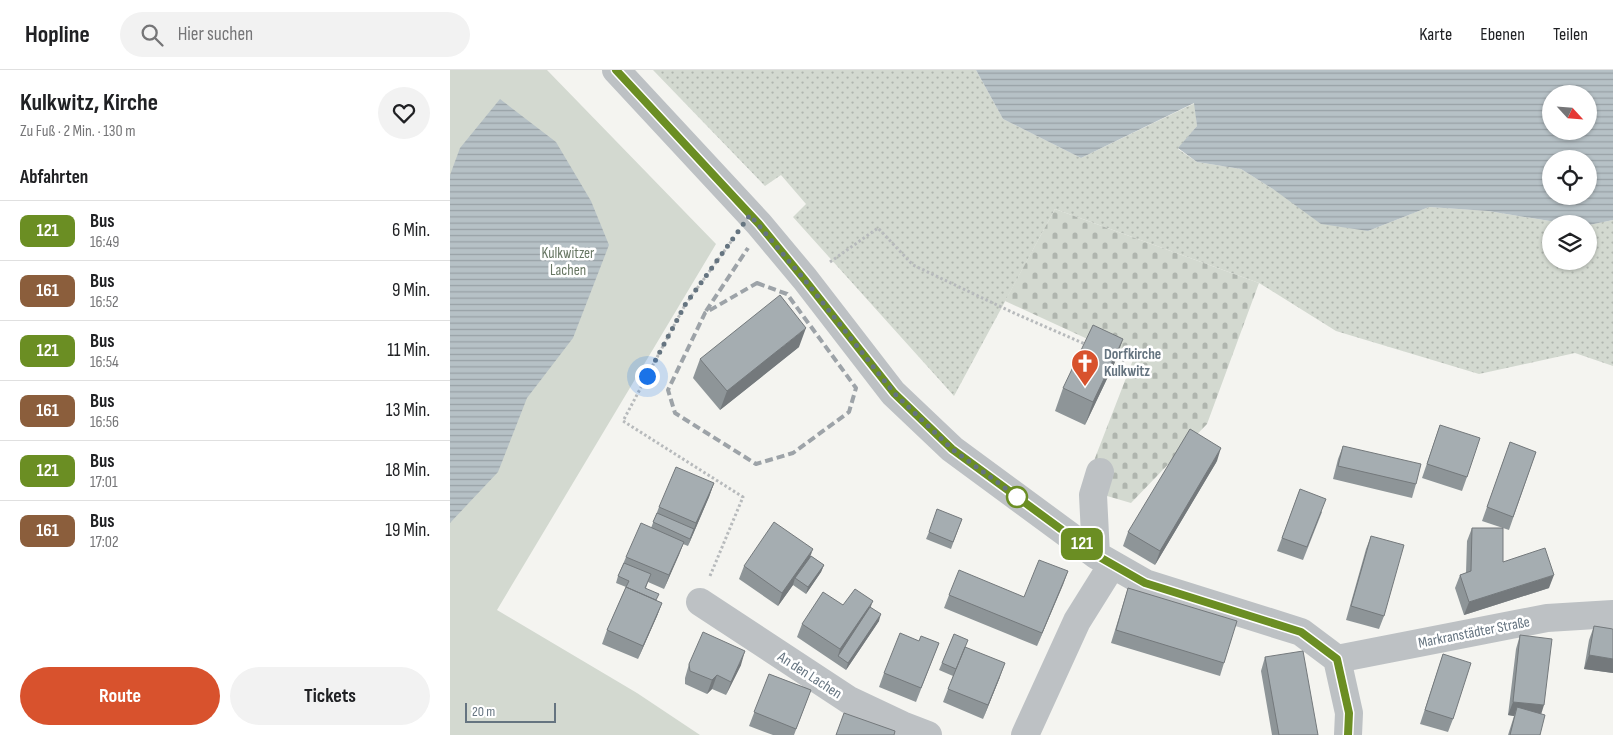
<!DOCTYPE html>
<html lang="de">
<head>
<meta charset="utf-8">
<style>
  :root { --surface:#fff; --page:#f2f2f2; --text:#202124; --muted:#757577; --line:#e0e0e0; --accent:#d8522d }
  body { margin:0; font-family:"Sofia Sans Condensed",sans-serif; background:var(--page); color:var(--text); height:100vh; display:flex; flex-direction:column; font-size:19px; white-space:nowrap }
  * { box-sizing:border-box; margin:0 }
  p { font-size:16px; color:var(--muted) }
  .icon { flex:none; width:28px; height:28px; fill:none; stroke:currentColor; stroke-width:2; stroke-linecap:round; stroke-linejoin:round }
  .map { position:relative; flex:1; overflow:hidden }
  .panel { display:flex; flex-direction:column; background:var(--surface); width:450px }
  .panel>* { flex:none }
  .badge { padding:0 10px; border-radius:8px; font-size:18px; line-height:32px }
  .needle { width:32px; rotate:116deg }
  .fabs { position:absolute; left:1092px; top:15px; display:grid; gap:10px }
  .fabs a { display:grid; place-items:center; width:55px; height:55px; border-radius:50%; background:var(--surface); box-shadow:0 1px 4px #0004; font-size:25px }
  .scale { position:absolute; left:15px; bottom:12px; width:91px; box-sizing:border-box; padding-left:5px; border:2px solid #657480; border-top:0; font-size:14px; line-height:18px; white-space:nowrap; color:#657480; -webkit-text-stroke:4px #fff; paint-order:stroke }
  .you { position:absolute; width:25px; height:25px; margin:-12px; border:4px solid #fff; border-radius:50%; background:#1a73e8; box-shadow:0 0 0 8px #1a73e833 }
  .map>.badge { position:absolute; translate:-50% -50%; box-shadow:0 0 0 2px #fff }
  h2 { padding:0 20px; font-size:19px; line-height:45px }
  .round { display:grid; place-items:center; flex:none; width:52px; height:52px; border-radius:26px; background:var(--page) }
  .summary { display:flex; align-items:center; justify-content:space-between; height:85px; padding:0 20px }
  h1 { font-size:24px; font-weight:700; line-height:38px }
  .primary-button { display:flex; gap:10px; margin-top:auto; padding:10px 20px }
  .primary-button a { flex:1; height:58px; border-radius:30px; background:var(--accent); color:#fff; font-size:20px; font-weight:700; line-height:58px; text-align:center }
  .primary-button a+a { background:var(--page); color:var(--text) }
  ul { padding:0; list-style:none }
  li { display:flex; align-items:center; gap:15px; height:60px; padding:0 20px; border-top:1px solid var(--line) }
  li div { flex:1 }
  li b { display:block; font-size:19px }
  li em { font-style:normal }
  li .badge { min-width:55px; font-weight:700; text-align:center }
  header { display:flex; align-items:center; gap:30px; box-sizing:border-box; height:70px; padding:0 25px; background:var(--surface); border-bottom:1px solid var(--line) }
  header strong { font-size:24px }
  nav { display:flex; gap:28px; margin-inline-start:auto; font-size:18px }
  .search { width:350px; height:45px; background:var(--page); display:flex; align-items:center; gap:12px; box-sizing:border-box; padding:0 18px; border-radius:28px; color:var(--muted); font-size:19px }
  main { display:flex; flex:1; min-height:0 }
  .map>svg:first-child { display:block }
</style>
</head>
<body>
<header>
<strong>Hopline</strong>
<div class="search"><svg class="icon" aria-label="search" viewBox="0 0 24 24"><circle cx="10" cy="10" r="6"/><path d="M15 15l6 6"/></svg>Hier suchen</div>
<nav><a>Karte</a><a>Ebenen</a><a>Teilen</a></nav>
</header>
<main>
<section class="panel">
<div class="summary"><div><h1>Kulkwitz, Kirche</h1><p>Zu Fuß · 2 Min. · 130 m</p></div><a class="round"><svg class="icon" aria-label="heart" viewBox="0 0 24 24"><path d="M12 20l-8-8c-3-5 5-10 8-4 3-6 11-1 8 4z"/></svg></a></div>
<h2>Abfahrten</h2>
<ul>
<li><span class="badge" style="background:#6b8e23;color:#fff">121</span><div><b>Bus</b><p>16:49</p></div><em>6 Min.</em></li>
<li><span class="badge" style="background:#8b5e3c;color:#fff">161</span><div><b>Bus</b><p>16:52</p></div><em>9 Min.</em></li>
<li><span class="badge" style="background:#6b8e23;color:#fff">121</span><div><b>Bus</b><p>16:54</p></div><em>11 Min.</em></li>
<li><span class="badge" style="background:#8b5e3c;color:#fff">161</span><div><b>Bus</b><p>16:56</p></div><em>13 Min.</em></li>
<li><span class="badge" style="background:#6b8e23;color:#fff">121</span><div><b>Bus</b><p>17:01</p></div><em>18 Min.</em></li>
<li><span class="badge" style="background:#8b5e3c;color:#fff">161</span><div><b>Bus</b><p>17:02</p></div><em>19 Min.</em></li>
</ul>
<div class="primary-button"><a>Route</a><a>Tickets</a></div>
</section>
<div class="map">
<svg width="1163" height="665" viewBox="0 0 1163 665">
  <defs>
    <pattern id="grass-dots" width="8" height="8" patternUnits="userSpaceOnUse" patternTransform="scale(1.25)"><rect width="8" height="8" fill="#d3d9d0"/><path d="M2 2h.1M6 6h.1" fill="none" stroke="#afb5ae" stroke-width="1.8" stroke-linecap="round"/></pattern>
    <pattern id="cemetery-stones" width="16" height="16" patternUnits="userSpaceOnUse" patternTransform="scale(1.25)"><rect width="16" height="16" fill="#d3d9d0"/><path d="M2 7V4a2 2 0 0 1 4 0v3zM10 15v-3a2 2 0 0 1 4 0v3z" fill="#afb5ae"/></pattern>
    <pattern id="water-rules" width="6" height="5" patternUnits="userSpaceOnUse" patternTransform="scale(1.25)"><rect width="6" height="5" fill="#b6c1c6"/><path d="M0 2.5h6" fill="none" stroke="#98a1a6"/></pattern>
  </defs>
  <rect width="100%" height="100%" fill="#f4f4f0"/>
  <!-- grass -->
  <path fill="url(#grass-dots)" d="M203,0h323l27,49 78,39 114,-55 2,23 -19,23 19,13 44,7 32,20 95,42 61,-24 59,4 80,13h-17v37h38v-36l24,-5v146l-38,-13 -96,21 -143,-43 -77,-48 -204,-74 -101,187 -161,-179 13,-13 -25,-29 -16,11z"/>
  <!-- cemetery -->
  <path fill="url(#cemetery-stones)" d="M605,139l204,74 -52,141 -76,79 -48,-14 50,-129 -128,-59z"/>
  <!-- park -->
  <path fill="#d3d9d0" d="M0,0h97l169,174 -219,366 140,83 63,42h-250z"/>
  <!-- water -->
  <path fill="url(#water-rules)" fill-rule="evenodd" d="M526,0h637v150l-24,5v-1h-21l-80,-13 -59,-4 -61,24 -47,-7 -48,-35 -32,-20 -44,-7 -19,-14 19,-22 -3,-23 -113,55 -78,-39zM1101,24h38v37h-38zM1101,89h38v37h-38z
    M50,29l56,43 35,59 18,44 -36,93 -46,60 -29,74 -48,51v-348l10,-27z"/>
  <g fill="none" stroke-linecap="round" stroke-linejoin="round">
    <!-- path -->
    <path stroke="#b7babc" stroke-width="3" stroke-dasharray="2.5 2.5" stroke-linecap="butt" d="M380,192l48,-34 35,37 103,49 71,31
      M663,286l12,5
      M260,506l33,-79 -120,-76 62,-116 48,-66"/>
    <!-- minor -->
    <path stroke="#bdc1c4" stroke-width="28" d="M166,0l143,154 46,55 88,114 59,56 144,106 49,28 156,49 36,27 12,54 -1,22
      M646,485l-3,-60 7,-23
      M250,532l149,98 53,25 26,10
      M887,589l210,-41 66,-4
      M575,665l52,-114 35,-56"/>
    <!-- rail -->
    <path stroke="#9da3a8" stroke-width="4" stroke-dasharray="8 4" stroke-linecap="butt" d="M307,213l30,11 69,94 -7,24 -56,41 -37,11 -81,-51 -7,-23 37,-77z
      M256,241l42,-63"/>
  </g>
  <!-- wall -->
  <path fill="#8e9598" d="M349,277l-79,63 -27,-32 7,-19z
    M665,292l-30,63 -30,-14 8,-23z
    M990,355l27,52 -5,14 -40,-13z
    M1060,372l26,10 -27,78 -27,-9z
    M893,376l73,38 -4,14 -79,-19 5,-20z
    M767,391l-62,104 -32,-19 5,-14z
    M264,413l-5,14 -21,49 -5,-2 -19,45 -16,-7 -2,6 11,13 5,2 -5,13 -19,43 -36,-15 5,-14 19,-43 -10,-4 2,-7 8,-19 25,-29 8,-21z
    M850,419l22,23 -19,48 -26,-9z
    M512,449l-11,30 -25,-10 3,-7z
    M1022,458l31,34 46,26 -85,27 -9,-27 5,-13 6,-2 1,-32z
    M921,466l13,80 -5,13 -33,-9 20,-71z
    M361,486l13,9 -3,7 -15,22 -13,-9 -15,21 -39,-27 5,-13z
    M618,501l-31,75 -93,-38 5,-13 75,2z
    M678,518l96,75 -4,13 -109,-33z
    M393,535l27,2 9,14 -33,49 -49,-33 5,-13z
    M1144,556l19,3v44l-29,-4 5,-29z
    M504,564l11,13 35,30 -17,42 -40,-17 10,-26 -14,-6z
    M1070,565l21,79 -1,21h-32l6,-19 -6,-1 8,-66z
    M469,571l20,2 -23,59 -37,-15 5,-14z
    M993,584l10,65 -5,13 -28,-8z
    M815,587l53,78h-46l-11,-64z
    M239,594l52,1 -15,30 -14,-6 -5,5 -22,-10v-6z
    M319,604l42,16 -17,45h-21l-24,-9z"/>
  <!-- shaded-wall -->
  <path fill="#74797c" d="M356,258l-7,19 -79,63 7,-19z
    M673,269l-8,23 -30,63 8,-23z
    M771,378l-4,13 -62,104 5,-14z
    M264,413l-5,14 -21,49 8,-23z
    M234,472l-5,13 -15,34 5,-14z
    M363,479l-5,14 -13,15 -2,7 -15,21 4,-13z
    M374,495l-3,7 -15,22 2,-7z
    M618,501l-5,14 -26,61 5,-13z
    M1104,505l-5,13 -85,27 5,-13z
    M423,531l-5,13 -30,42 2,-7z
    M212,533l-5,13 -19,43 5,-13z
    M431,544l-2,7 -33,49 2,-7z
    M295,581l-4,14 -15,30 5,-13z
    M1139,585l24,4v14l-29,-4z
    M555,593l-5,14 -17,42 5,-14z
    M267,605l-5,14 -5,5 5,-14z
    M1063,632l31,3 -4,13 -23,-11 -3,9 -6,-1z"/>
  <!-- building -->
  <path fill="#a5adb1" stroke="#74797c" d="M330,225l26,33 -79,63 -27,-32z
    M643,255l30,14 -30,63 -30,-14z
    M990,355l40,13 -13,39 -40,-13z
    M740,359l31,19 -61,103 -32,-19z
    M1060,372l26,10 -23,65 -26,-10z
    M893,376l78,18 -5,20 -78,-18z
    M226,397l38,16 -18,40 -37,-16z
    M850,419l26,10 -19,48 -25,-9z
    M487,439l25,10 -9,23 -24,-10z
    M207,443l37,16 -4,10 -37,-17z
    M324,452l39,27 -31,44 -38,-27z
    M191,453l43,19 -15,33 -43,-18z
    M1022,458h31v34l42,-14 9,27 -85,27 -9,-27 11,-4z
    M921,466l33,9 -20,71 -33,-10z
    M361,486l13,9 -16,22 -13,-9z
    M589,490l29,11 -26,62 -93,-38 10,-25 65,27z
    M174,493l27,11 -6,14 14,6 -3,6 -30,-13 3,-6 -11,-5z
    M176,517l36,16 -19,43 -36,-16z
    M678,518l109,33 -13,42 -108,-33z
    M405,519l18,12 -33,48 -38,-25 21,-32 20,13z
    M420,537l11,7 -33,49 -10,-7z
    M1144,556l19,3v30l-24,-4z
    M253,562l42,19 -14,31 -14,-7 -5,5 -22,-9 -1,-7z
    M450,563l19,8 2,-5 18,7 -18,45 -37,-15z
    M504,564l14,6 -12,29 -14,-6z
    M1070,565l32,4 -8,66 -31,-3z
    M515,577l40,16 -17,42 -40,-16z
    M853,581l15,84h-39l-14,-78z
    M993,584l28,9 -18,56 -28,-9z
    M319,604l42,16 -15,39 -42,-17z
    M1067,637l28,8 -5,20h-30z
    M394,643l51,18 -1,4h-58z"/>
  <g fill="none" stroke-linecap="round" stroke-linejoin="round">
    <!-- line casing -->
    <g stroke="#fff" stroke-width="11">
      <path id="line" d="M166,0l143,154 45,55 90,114 58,56 144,106 49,28 156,49 36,27 12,54 -1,22"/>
    </g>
    <!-- line -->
    <use href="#line" stroke="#6b8e23" stroke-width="8"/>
    <!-- walk -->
    <path stroke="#657480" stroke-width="5" stroke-dasharray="0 9" d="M197,306l38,-71 65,-90 54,64 90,114 58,56 71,52 -6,-4"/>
  </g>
  <!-- icons -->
  <defs>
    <g id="church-pin" transform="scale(1.4375)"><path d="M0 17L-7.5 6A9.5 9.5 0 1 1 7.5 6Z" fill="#d8522d" stroke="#fff"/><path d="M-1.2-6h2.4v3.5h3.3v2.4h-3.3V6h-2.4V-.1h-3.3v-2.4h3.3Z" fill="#fff"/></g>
  </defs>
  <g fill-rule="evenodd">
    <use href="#church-pin" x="635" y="293"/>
  </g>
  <!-- markers -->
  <circle fill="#fff" stroke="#6b8e23" stroke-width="2.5" cx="567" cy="427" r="10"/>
  <g text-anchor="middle" stroke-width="5" stroke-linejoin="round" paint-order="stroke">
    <!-- park labels -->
    <g font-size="15" fill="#687763" stroke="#fff">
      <text x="118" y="188">Kulkwitzer<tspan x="118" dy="17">Lachen</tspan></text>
    </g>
    <!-- poi labels -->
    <g font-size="15" font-weight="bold" fill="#657480" stroke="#fff" text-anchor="start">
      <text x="654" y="289">Dorfkirche<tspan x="654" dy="17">Kulkwitz</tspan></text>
    </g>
    <!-- street labels -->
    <g font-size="15" fill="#657480" stroke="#fff">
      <text transform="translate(1024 562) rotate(-11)" y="5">Markranstädter Straße</text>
      <text transform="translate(360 605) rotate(33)" y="5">An den Lachen</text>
    </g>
  </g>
</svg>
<div class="fabs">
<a><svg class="needle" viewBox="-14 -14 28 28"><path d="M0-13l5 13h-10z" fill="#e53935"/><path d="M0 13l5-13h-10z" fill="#757577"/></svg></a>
<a><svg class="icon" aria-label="locate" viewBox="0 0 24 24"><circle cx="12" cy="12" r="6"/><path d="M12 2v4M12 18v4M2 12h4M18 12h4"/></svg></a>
<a><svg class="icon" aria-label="layers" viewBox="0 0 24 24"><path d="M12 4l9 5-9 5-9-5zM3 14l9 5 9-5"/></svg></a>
</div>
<div class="scale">20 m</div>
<div class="you" style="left:197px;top:306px"></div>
<b class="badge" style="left:632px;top:474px;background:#6b8e23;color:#fff">121</b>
</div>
</main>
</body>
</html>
